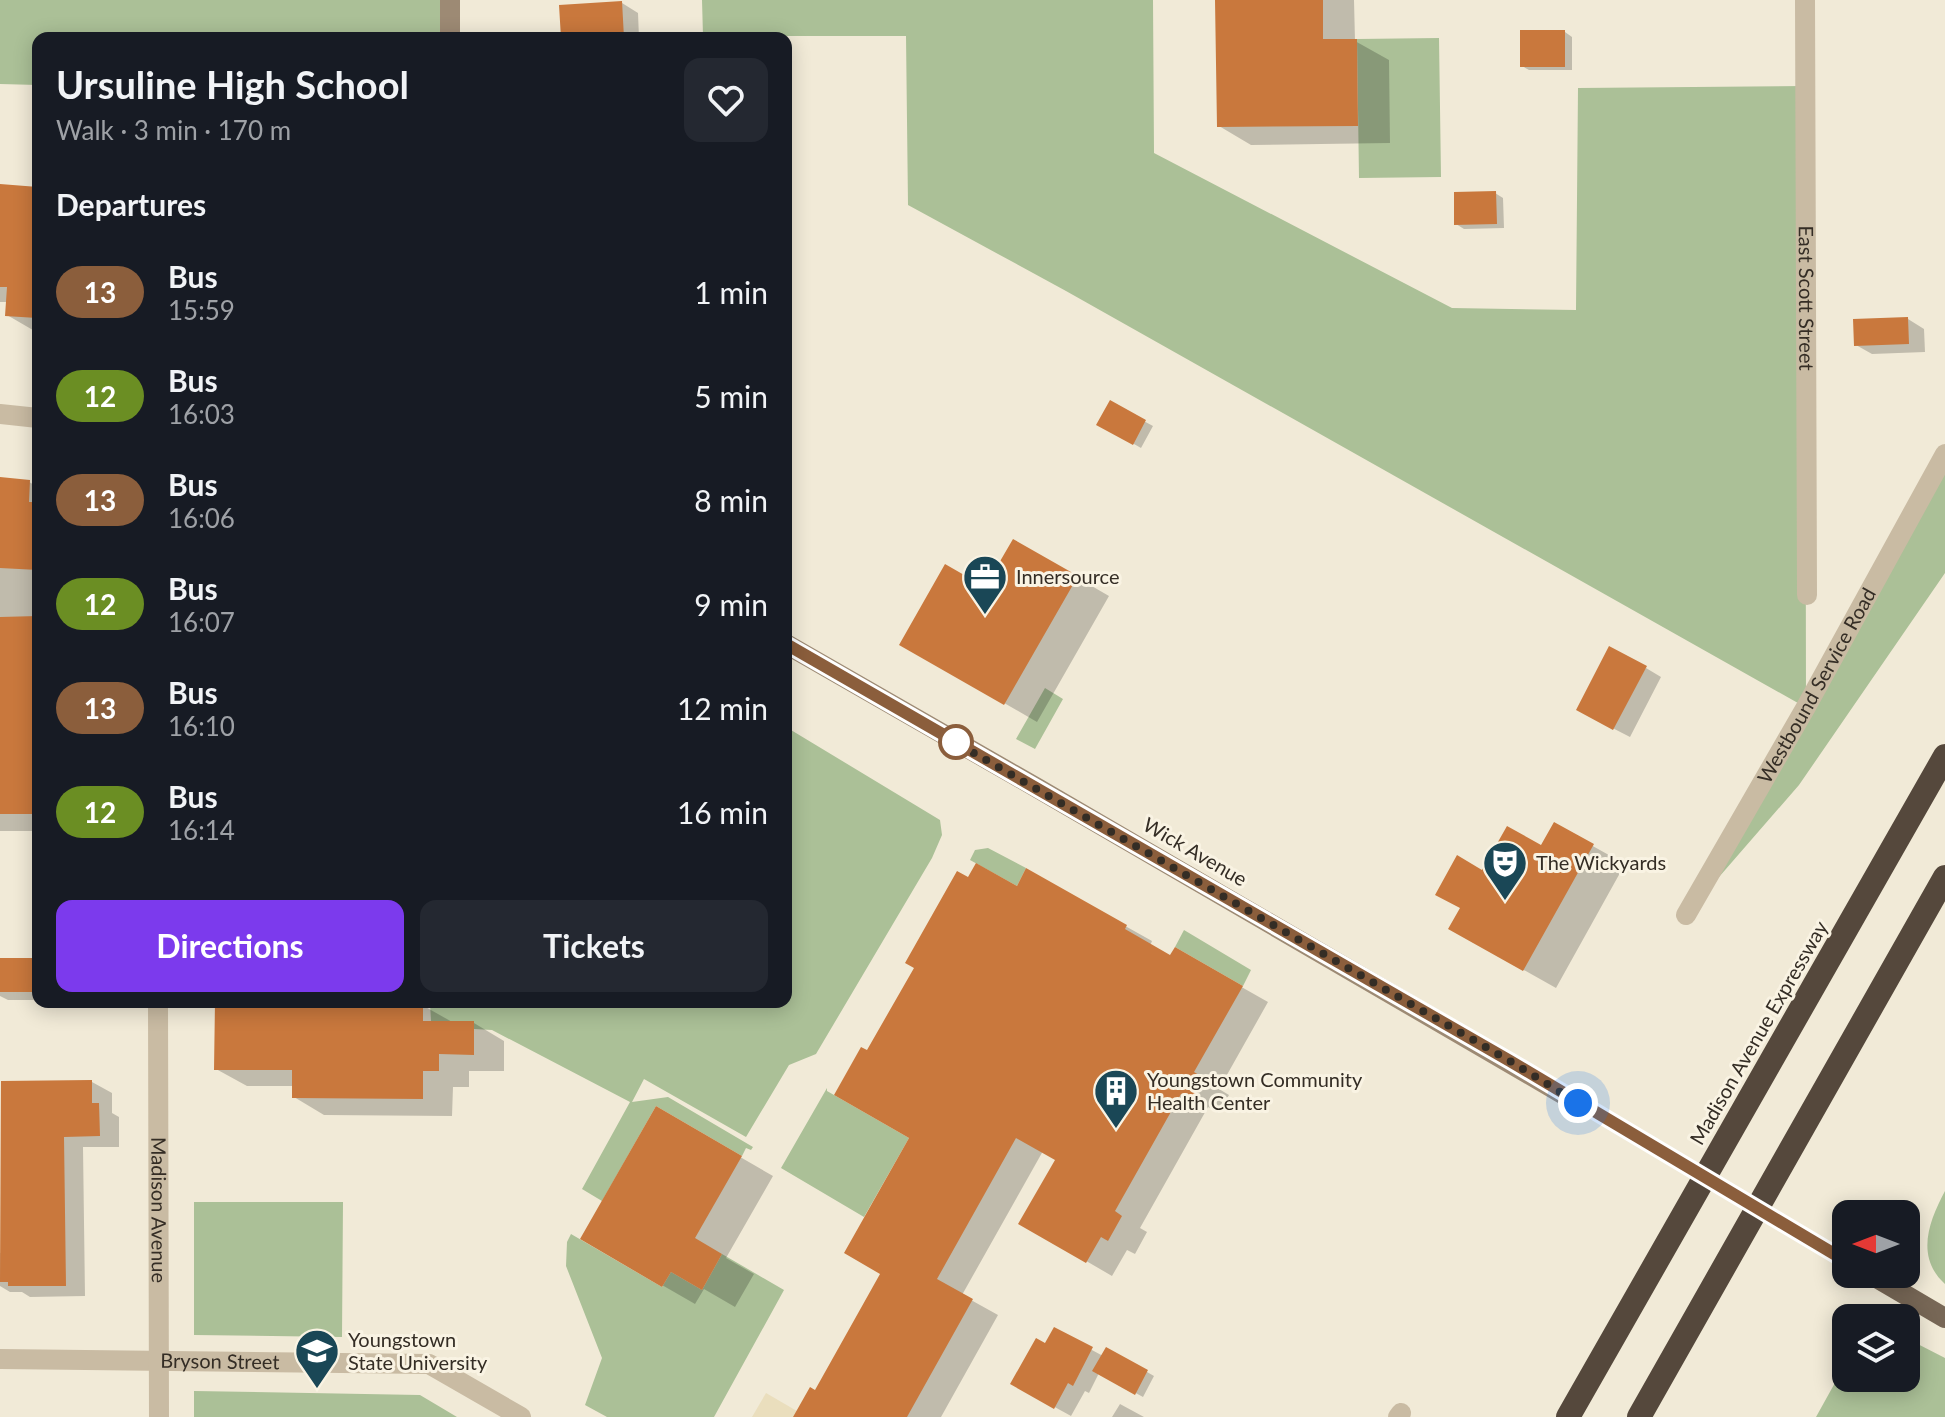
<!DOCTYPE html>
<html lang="en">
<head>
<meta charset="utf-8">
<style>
  :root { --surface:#171b24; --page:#242831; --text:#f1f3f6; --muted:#9ea1a6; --accent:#7c3aed }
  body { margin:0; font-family:Lato,sans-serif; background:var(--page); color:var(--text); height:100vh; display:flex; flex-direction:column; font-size:30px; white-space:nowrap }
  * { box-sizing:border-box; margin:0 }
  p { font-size:26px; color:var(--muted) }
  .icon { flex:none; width:44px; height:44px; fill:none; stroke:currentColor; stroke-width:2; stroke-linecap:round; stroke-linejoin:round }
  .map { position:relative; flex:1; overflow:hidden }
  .details { position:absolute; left:32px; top:32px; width:760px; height:976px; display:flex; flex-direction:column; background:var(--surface); border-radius:16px; box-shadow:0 4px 20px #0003 }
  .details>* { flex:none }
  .badge { padding:0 16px; border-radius:26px; font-size:28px; line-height:52px }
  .needle { width:52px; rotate:270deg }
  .tools { position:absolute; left:1832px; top:1200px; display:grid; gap:16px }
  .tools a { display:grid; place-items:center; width:88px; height:88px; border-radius:16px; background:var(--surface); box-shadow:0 4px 20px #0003; font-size:40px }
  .you { position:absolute; width:40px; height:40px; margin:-20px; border:6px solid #fff; border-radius:50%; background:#1a73e8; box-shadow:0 0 0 12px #1a73e833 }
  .map>.badge { position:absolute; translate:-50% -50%; box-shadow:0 0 0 4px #fff }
  h2 { padding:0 24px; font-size:30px; line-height:72px }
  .round { display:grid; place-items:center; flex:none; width:84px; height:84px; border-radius:16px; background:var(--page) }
  .summary { display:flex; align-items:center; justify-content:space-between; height:136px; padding:0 24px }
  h1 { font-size:38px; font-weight:700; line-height:60px }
  .button { display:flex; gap:16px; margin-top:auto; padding:16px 24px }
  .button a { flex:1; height:92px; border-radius:16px; background:var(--accent); color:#fff; font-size:32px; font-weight:700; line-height:92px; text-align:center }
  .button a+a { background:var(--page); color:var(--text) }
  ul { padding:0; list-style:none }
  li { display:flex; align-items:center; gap:24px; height:104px; padding:0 24px }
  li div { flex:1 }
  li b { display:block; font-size:30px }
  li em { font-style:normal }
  li .badge { min-width:88px; font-weight:700; text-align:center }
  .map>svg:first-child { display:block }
</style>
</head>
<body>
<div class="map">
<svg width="1945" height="1417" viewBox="0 0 1945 1417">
  <rect width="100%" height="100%" fill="#f1ead7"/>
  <!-- green -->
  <path fill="#abc097" d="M0,0h450v38h-412v47l-38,-1z
    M702,0h451l1,153 298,155 124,2 2,-222 227,-2 1,619 139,-251v119l-146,212 -113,130 119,-208 -739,-416 -158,-86 -2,-169h-203z
    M1439,38l2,139 -82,1 -2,-139z
    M1045,688l18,11 -28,50 -19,-10z
    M786,727l154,93 2,15 -10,23 -116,196 -27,11 -43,72 -102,-58 -12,23 36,-5 85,50 -2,3 -5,-2 -4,8 -86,-50 -54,95 -20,-12 48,-87 -138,-72 -18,-1v-7l-43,-1 -1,-18 -134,-1h490z
    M988,848l38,20 -9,18 -47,-26 5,-10z
    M1184,930l67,40 -8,16 -68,-39z
    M827,1088v3l82,47 -45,79 -83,-49z
    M1945,1191v93c-30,-27 -16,-63 0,-93z
    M194,1202h149l-1,135 -148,-2z
    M571,1234l91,53 9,-15 31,18 20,-36 62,36 -70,127h-107l-22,-12 17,-47 -36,-92 1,-24z
    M1906,1338l39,20v59h-129l30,-54v15h60z
    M194,1391l226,4 37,22h-263z"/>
  <!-- plaza -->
  <path fill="#eadebd" d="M766,1393l36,21 -2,3h-48z"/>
  <!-- shadow -->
  <path fill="#0003" d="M1217,0h137l1,41 34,19 1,83 -139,2 -32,-19z
    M622,3l16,10 1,25h-76z
    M1565,32l7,5v33h-43l-7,-4z
    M0,186l38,3v144l-31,-18 1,-13h-8z
    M1495,193l8,5 1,30 -40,1 -8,-5z
    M1908,319l16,10 1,23 -53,2 -16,-9z
    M1110,403l43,23 -12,22 -42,-24z
    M0,479l29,3 9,5v344h-38z
    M1014,541l95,55 -72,126 -135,-78 84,-54z
    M1646,668l15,9 -31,60 -35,-18z
    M1555,825l70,39 -69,124 -73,-41 -21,-39 21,-36 59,-24z
    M1027,871l125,70 -2,5 21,12 5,-8 92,52 -49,87 10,6 -11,18 -10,-6 -68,121 7,4 -12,22 -8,-4 -15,26 -91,-53 36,-64 -14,-8 -81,144 36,20 -57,102h-145l20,-24 67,-120 29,-136 -44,-84 101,-173 49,8z
    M0,960h38v40h-30l-8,-4z
    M422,1005l32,18h20l30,18v30h-35v16h-16l-1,29 -128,-1 -30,-18v-11h-47l-31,-17z
    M92,1082l20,11v20l7,4v30h-36l2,149 -55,1 -8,-5h-12l-10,-6v-33h3z
    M657,1109l116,67 -47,82 28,16 -19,33 -31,-18 -9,15 -113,-65z
    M1055,1330l48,26 4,-7 47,27 -11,21 -44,-24 -10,20 -4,-2 -14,25 -58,-32 32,-39z
    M1120,1404l24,13h-32z"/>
  <!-- building -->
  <path fill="#c9783d" d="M1215,0h108v39h34l1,87 -141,1z
    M622,1l2,37h-63l-2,-33z
    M1520,30h45v37h-45z
    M0,184l38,3 -1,131 -32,-2 2,-29h-7z
    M1496,191l1,33 -43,1v-33z
    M1908,317l1,27 -55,2 -1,-27z
    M1110,400l36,20 -13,25 -37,-20z
    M0,477l30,3 -1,22h9v68l-38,-2z
    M1013,539l65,37 -74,129 -105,-60 46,-81 40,23z
    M38,616v198h-38v-197z
    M1609,646l38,20 -34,64 -37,-20z
    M1554,822l40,22 -71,127 -75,-42 12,-21 -25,-13 22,-40 25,15 25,-44 34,19z
    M976,863l41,23 9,-18 101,57 -2,4 45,26 5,-8 68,39 -49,86 10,6 -12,22 -11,-6 -66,117 7,5 -14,25 -7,-4 -15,26 -68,-39 37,-64 -39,-22 -79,141 36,20 -66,118h-114l17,-30 5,3 65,-116 -36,-21 65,-115 -75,-43 27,-48 6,3 47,-82 -9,-5 52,-92 11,6z
    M0,958h38v34h-38z
    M215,1002l208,1v18h51v34l-35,-1v17h-16v28l-131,-1v-28h-78z
    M92,1080v23h7l1,33 -36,1 2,149h-58v-4h-8l1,-201z
    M656,1106l86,50 -47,82 27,16 -20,36 -31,-18 -9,15 -82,-48z
    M1054,1327l39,20 -20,39 -5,-3 -14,26 -44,-25 26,-46 9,5z
    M1106,1347l42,23 -13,25 -43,-24z"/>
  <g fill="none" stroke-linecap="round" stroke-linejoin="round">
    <!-- minor -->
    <g stroke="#c9bba3" stroke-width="20">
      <path id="s1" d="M1805,0l2,595"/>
      <path id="s2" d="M0,1359l429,5 92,53"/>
    </g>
    <!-- tertiary -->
    <g stroke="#c9bba3" stroke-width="20">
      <path d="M0,414l38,4"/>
      <path id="s3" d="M1686,915l120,-208 139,-253"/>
      <path id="s4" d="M158,1002l1,415"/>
      <path d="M1398,1417l3,-4"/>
    </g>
    <!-- secondary -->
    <path stroke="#9d8a74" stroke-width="20" d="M450,38v-38
      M786,644l253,145 539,314"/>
    <!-- primary -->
    <path stroke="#776756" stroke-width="20" d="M1870,1274l75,44"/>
    <!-- motorway -->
    <path stroke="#55483c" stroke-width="24" d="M1568,1417l377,-661
      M1639,1417l306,-540"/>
  </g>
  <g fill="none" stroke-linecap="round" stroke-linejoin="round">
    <!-- line casing -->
    <g stroke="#fff" stroke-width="18">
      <path id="line" d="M786,644l724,417 336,200"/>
    </g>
    <!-- line -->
    <use href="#line" stroke="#8b5e3c" stroke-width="12"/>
    <!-- walk -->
    <path stroke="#342d25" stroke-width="8" stroke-dasharray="0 14.4" d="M956,742l-10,-5 564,324 68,42"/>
  </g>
  <!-- icons -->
  <defs>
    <g id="office-pin" transform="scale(2.3)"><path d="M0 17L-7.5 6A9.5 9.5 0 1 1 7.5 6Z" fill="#1a4756" stroke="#f9f3e3"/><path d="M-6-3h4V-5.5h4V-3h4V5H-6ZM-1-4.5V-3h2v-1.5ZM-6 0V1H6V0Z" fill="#fff"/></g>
    <g id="theatre-pin" transform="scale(2.3)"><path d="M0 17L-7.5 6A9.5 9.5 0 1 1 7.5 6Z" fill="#1a4756" stroke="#f9f3e3"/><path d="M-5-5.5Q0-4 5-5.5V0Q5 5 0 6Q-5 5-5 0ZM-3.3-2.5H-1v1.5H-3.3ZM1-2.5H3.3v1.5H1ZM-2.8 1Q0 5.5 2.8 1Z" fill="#fff"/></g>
    <g id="building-pin" transform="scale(2.3)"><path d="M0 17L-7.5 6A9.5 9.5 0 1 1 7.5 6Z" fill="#1a4756" stroke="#f9f3e3"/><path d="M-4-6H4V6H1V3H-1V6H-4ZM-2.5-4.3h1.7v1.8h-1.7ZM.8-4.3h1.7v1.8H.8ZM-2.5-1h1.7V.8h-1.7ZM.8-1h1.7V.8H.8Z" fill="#fff"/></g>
    <g id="university-pin" transform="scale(2.3)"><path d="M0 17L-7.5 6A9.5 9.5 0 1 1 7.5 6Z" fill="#1a4756" stroke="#f9f3e3"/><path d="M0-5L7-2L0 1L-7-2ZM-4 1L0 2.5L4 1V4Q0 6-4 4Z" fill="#fff"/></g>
  </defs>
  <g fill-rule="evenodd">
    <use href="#office-pin" x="985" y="577"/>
    <use href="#theatre-pin" x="1505" y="863"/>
    <use href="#building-pin" x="1116" y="1091"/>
    <use href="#university-pin" x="317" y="1351"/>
  </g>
  <!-- markers -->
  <circle fill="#fff" stroke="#8b5e3c" stroke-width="4" cx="956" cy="742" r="16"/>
  <g text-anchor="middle" stroke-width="6" stroke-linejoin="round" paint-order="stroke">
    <!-- street labels -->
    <g font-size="20" fill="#342d25" stroke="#f9f3e3">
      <text dy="7" stroke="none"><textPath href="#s1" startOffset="298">East Scott Street</textPath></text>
      <text dy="7" stroke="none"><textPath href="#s3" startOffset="264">Westbound Service Road</textPath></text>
      <text transform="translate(1195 852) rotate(30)" y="7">Wick Avenue</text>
      <text transform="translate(1759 1033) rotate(-60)" y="7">Madison Avenue Expressway</text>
      <text dy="7" stroke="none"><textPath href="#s4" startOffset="208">Madison Avenue</textPath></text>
      <text dy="7" stroke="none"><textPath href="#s2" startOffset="220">Bryson Street</textPath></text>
    </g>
    <!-- poi labels -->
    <g font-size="20" fill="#342d25" stroke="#f9f3e3" text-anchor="start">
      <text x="1016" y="584">Innersource</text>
      <text x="1536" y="870">The Wickyards</text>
      <text x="1147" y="1087">Youngstown Community<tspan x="1147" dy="23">Health Center</tspan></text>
      <text x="348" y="1347">Youngstown<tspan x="348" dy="23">State University</tspan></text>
    </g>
  </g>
</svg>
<div class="tools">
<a><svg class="needle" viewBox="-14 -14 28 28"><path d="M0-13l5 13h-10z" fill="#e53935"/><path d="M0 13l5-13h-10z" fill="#9ea1a6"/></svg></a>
<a><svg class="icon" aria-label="layers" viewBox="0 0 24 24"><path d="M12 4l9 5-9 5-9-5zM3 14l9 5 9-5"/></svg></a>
</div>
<div class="you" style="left:1578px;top:1103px"></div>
<section class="details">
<div class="summary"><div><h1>Ursuline High School</h1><p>Walk · 3 min · 170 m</p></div><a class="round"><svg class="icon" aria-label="heart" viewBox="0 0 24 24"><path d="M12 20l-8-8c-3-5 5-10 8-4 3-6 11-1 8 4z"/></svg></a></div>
<h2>Departures</h2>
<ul>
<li><span class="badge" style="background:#8b5e3c;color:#fff">13</span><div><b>Bus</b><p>15:59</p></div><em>1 min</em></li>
<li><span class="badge" style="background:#6b8e23;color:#fff">12</span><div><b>Bus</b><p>16:03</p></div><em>5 min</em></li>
<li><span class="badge" style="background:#8b5e3c;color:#fff">13</span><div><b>Bus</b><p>16:06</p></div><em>8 min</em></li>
<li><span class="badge" style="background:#6b8e23;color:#fff">12</span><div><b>Bus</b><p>16:07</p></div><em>9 min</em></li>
<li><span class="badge" style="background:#8b5e3c;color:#fff">13</span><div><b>Bus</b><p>16:10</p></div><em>12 min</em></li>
<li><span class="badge" style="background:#6b8e23;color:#fff">12</span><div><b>Bus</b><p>16:14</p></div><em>16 min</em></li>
</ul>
<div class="button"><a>Directions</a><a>Tickets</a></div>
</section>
</div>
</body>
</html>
